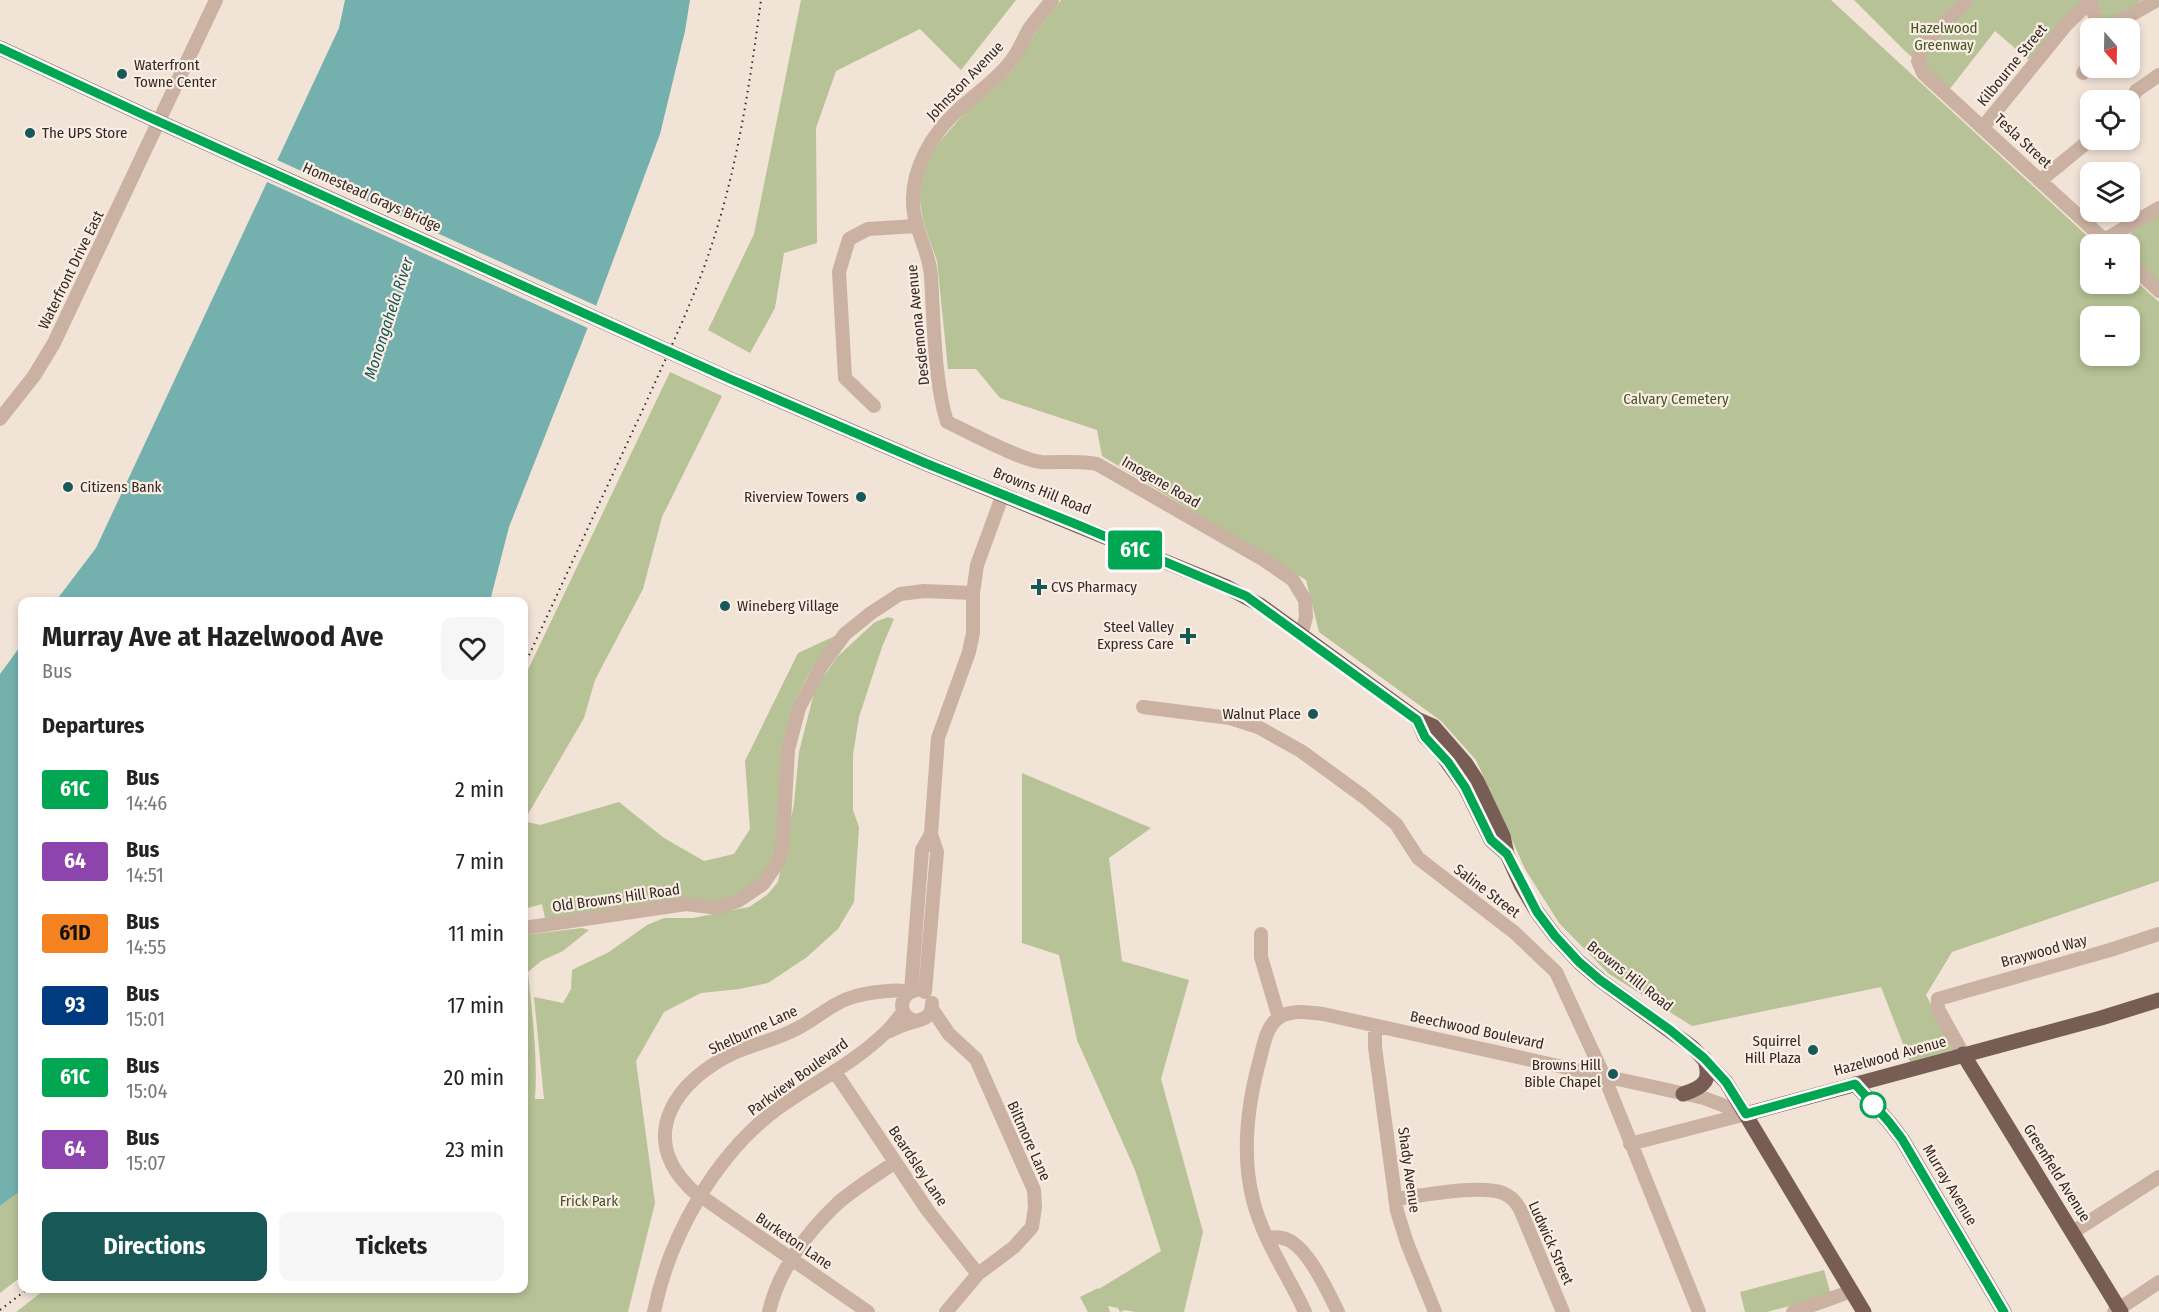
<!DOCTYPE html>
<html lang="en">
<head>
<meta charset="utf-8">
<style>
  :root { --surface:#fff; --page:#f6f6f6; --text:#222; --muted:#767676; --accent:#185957 }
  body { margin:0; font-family:"Fira Sans Condensed",sans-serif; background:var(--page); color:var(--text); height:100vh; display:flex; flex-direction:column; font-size:22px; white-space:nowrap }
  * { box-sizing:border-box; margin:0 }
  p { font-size:20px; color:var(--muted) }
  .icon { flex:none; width:33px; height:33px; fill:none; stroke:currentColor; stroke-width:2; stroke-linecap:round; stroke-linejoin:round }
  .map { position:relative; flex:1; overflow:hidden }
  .drawer { position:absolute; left:18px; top:597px; width:510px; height:696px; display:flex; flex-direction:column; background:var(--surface); border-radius:12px; box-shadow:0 3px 9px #0003 }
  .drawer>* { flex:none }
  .badge { padding:0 12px; border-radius:4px; font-size:21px; line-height:39px }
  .needle { width:39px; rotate:160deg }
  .fabs { position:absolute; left:2080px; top:18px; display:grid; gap:12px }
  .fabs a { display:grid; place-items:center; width:60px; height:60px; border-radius:12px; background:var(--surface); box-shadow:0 3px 9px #0003; font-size:30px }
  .map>.badge { position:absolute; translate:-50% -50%; box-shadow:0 0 0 3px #fff }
  h2 { padding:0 24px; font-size:22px; line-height:54px }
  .round { display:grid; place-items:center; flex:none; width:63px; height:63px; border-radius:12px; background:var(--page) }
  .overview { display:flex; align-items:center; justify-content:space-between; height:102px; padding:0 24px }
  h1 { font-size:28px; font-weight:700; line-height:45px }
  .cta { display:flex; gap:12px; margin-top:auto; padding:12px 24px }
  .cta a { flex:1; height:69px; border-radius:12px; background:var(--accent); color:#fff; font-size:24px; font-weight:700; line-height:69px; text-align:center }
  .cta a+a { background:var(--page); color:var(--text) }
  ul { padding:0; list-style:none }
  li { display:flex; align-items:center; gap:18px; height:72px; padding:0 24px }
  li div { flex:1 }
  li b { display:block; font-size:22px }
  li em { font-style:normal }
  li .badge { min-width:66px; font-weight:700; text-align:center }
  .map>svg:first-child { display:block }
</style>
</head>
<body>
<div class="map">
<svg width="2159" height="1312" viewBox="0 0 2159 1312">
  <rect width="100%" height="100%" fill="#f2e3d7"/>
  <!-- green -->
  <path fill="#b7c296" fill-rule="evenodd" d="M801,0h215l-55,70 -41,-41 -84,42 -20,57 1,115 -33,10 -9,55 -25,45 -42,-23 46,-96z
    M1061,0h770l265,244h-5v40h39v-8l29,26v579l-207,71 -26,43 29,54 -45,13 -29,-75 -189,39 -83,-52 -50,-51 -34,-54 -49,-109 -35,-39 -122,-89 -13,-52 -204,-124 -5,-26 -97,-32 -24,-29h-28l-11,-108 -14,-40 -4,-26 5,-26 13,-24 31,-36 44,-38 26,-43zM2091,316h39v40h-39z
    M1854,0h230l-54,61 -35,-30 -46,59 -44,-39z
    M2096,0h46l-37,26z
    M2159,211v72l-29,-28v-11l-12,-1z
    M670,372l52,24 -60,121 -19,72 -48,91 -11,38 -60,103 16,4 79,-23 45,36 40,23 30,-7 16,-25 -5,-68 53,-108 39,-18 -27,37 -14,27 -10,33 -8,98 -5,31 -7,11 -20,19 -28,11 -173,16 -3,-14 -18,5v-231z
    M888,617l6,2 -12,28 -23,70 -6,38v55l6,17 -5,75 -16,27 -31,28 -39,26 -28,6 -39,4 -37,19 -28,49 19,142 -27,109h-612l31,-24h477v-353l58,-7 7,2 -26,21 -22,10 -13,11c4,42 10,85 7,127h9l-10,-102 29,6 8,-14 1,-19 37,-18 38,-27 17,-7h29l56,-11 18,-12 11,-13 16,-78 5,-52 16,-63 22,-32 38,-35z
    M1022,773l129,55 -42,30 13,103 67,19 -28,99 42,153 -19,80h-49l-10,-2 -5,2 -2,-4 -10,-2 2,6h-22l-8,-15 18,-9 1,1 62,-38 -26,-81 -58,-130 -18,-85 -37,-12z
    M22,1190v86l-22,17v-87z
    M1824,1270l7,25 -64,17h-22l-5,-20z"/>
  <!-- water -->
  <path fill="#74b1ae" d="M345,0h345l-5,31 -25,103 -68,183 -83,210 -19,74 -435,1 41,-54 243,-520z
    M22,644v546l-22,16v-532z"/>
  <!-- pier -->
  <path fill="#f2e3d7" d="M275,159l324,148 -9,22 -325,-148z"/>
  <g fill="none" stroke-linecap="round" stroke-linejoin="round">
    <!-- minor -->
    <path stroke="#cbb1a2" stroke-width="14" d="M1052,0c-7,9 -16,19 -23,29 -5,9 -9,19 -15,28 -15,21 -37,36 -56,53 -25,23 -46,57 -45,92 0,26 17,49 18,75 3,44 3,103 16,145 22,10 73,38 94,40 19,1 37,-2 56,2l167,96 29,20 12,20 1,17 -5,19
      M1967,0l-44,45 -5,16 5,12 186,171
      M2089,2l11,26
      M2108,28l49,-28
      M2083,73l8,-9
      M2130,102l6,-11 23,-16
      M1983,127l83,-102 26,-25
      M2041,180l50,-41
      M2104,240l55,-32
      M2130,264l29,27
      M874,406l-29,-28 -6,-106 10,-33 19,-10 48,-3
      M0,419l34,-43 20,-33 162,-343
      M1143,707l87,11 28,9 43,24 63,46 32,27 22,34 97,75 41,39 48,104 95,236
      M524,928l162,-24 32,4 20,-7 25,-17 16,-23 4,-22 5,-89 11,-42 23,-43 23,-31 26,-21 29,-19 24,-3 49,2
      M1261,934v23l18,61
      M911,991l11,-141 9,-16
      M925,992l12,-140 -6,-18 7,-96 31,-86 4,-19v-40l4,-28 26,-71
      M932,1009l17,25 27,25 58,131 1,17 -3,20 -18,20 -36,27 -32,38
      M915,1021c-18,-6 -17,-27 2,-31
      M1375,1026v21l22,164 10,32 28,69
      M890,1031c6,-3 12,-6 19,-8 12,-4 23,-3 23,-20
      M1963,1054l-25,-45v-10l172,-49 49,-16
      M835,1072l93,139 50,63
      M1630,1144l116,-30
      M1395,1199c27,-3 84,-15 108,-6 8,3 13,9 17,16l43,103
      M2073,1232l86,-55
      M1267,1238c6,-1 13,-1 19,1 22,8 42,53 52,73
      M654,1312c15,-75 61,-157 123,-203 36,-26 76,-45 108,-76 7,-6 12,-14 18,-21
      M769,1312c9,-41 39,-81 69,-109 17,-15 39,-28 57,-41
      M868,1312l-176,-122c-57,-54 -15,-111 44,-138 18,-8 38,-12 56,-21 19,-8 36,-25 55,-32 13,-5 27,-7 40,-8 9,-1 15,-1 23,1
      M1305,1312c-17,-37 -42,-72 -52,-112 -12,-47 -5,-99 8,-145 3,-13 6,-28 17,-37 13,-9 30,-6 45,-4l381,84 42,16
      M1793,1312l59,-21
      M2114,1312l45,-30"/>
    <!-- major -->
    <path stroke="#785d55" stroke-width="15" d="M0,48l144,67 586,264 195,84 302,124 33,18 157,114 16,7 33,38 11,17 26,55 4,18 14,31 16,27 18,24 24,26 21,18 92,67 34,35 138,230
      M1417,719l8,18 15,15 25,35 26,53 16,14
      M1963,1054l158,258
      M1855,1084l34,38 13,17 102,173
      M1683,1094c22,-7 29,-14 21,-36
      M1746,1114l355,-96 58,-18"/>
    <!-- rail -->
    <path stroke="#352925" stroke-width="2" stroke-dasharray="1.5 4.5" stroke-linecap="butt" d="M524,666c40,-86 80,-173 120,-259 24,-54 50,-107 68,-163 26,-79 38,-162 49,-244
      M0,1310l29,-22"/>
  </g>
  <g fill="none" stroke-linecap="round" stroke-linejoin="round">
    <!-- line casing -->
    <g stroke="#fff" stroke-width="14">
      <path id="line" d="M0,48l144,67 586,264 195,84 153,62 168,71 171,124 8,17 23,25 17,25 26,53 16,14 30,58 18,24 24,26 21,18 70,50 34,28 22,24 20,32 109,-30 34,38 13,17 102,173"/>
    </g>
    <!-- line -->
    <use href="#line" stroke="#00a651" stroke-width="9"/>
  </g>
  <!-- markers -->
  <g fill="#185957" stroke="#faede3" stroke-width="2">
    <circle cx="122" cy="74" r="6"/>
    <circle cx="30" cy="133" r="6"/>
    <circle cx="68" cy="487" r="6"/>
    <circle cx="861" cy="497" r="6"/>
    <path d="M1036 578h6v6h6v6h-6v6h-6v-6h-6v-6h6z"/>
    <circle cx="725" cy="606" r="6"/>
    <path d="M1185 627h6v6h6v6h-6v6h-6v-6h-6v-6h6z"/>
    <circle cx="1313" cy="714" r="6"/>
    <circle cx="1813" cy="1050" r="6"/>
    <circle cx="1613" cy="1074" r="6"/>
  </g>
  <circle fill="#fff" stroke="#00a651" stroke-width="3" cx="1873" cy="1105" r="12"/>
  <g text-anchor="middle" stroke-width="4.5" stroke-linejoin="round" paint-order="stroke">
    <!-- park labels -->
    <g font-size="15" fill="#485527" stroke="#faede3">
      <text x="1944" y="33">Hazelwood<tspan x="1944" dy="17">Greenway</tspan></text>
      <text x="1676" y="404">Calvary Cemetery</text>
      <text x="589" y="1206">Frick Park</text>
    </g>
    <!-- poi labels -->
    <g font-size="15" fill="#352925" stroke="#faede3" text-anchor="start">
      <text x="134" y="70">Waterfront<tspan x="134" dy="17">Towne Center</tspan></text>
      <text x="42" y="138">The UPS Store</text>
      <text x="80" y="492">Citizens Bank</text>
      <text x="849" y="502" text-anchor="end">Riverview Towers</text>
      <text x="1051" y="592">CVS Pharmacy</text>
      <text x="737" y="611">Wineberg Village</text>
      <text x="1174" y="632" text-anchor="end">Steel Valley<tspan x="1174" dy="17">Express Care</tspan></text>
      <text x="1301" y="719" text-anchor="end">Walnut Place</text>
      <text x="1801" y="1046" text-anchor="end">Squirrel<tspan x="1801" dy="17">Hill Plaza</tspan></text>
      <text x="1601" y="1070" text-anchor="end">Browns Hill<tspan x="1601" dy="17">Bible Chapel</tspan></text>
    </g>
    <!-- street labels -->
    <g font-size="15" fill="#352925" stroke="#faede3">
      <text transform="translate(2012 65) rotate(-51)" y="5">Kilbourne Street</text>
      <text transform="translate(965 81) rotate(-46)" y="5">Johnston Avenue</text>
      <text transform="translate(2023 141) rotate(43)" y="5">Tesla Street</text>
      <text transform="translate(372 197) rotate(24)" y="5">Homestead Grays Bridge</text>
      <text transform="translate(71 270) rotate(-64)" y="5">Waterfront Drive East</text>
      <text transform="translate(918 325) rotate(-96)" y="5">Desdemona Avenue</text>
      <text transform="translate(1161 482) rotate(30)" y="5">Imogene Road</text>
      <text transform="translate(1042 491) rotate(22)" y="5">Browns Hill Road</text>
      <text transform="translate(1487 891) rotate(37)" y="5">Saline Street</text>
      <text transform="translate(616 898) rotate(-8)" y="5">Old Browns Hill Road</text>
      <text transform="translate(2044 951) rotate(-15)" y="5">Braywood Way</text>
      <text transform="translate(1630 976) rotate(38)" y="5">Browns Hill Road</text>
      <text transform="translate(753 1030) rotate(-25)" y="5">Shelburne Lane</text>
      <text transform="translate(1477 1030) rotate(12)" y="5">Beechwood Boulevard</text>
      <text transform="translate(1890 1056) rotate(-15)" y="5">Hazelwood Avenue</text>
      <text transform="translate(798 1077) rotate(-36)" y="5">Parkview Boulevard</text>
      <text transform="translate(1029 1141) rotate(66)" y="5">Biltmore Lane</text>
      <text transform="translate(918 1166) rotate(56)" y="5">Beardsley Lane</text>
      <text transform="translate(1409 1170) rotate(82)" y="5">Shady Avenue</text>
      <text transform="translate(2057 1173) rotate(58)" y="5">Greenfield Avenue</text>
      <text transform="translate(1950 1185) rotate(59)" y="5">Murray Avenue</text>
      <text transform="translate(794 1241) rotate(34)" y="5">Burketon Lane</text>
      <text transform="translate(1551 1243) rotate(66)" y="5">Ludwick Street</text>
    </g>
    <!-- water labels -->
    <g font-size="16" font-style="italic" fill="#185957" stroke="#faede3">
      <text transform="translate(388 318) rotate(-72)" y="6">Monongahela River</text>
    </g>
  </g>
</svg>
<div class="fabs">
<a><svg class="needle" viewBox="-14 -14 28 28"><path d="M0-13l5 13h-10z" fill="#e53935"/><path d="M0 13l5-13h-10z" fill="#767676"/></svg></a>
<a><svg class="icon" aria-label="locate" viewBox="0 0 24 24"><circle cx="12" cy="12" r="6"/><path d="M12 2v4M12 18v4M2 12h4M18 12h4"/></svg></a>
<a><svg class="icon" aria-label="layers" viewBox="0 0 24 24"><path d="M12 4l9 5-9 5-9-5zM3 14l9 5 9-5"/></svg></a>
<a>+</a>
<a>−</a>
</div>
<b class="badge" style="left:1135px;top:550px;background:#00a651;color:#fff">61C</b>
<section class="drawer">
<div class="overview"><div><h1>Murray Ave at Hazelwood Ave</h1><p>Bus</p></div><a class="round"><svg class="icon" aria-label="heart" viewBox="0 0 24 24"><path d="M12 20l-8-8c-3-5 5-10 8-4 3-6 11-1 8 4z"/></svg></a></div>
<h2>Departures</h2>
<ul>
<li><span class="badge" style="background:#00a651;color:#fff">61C</span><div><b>Bus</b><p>14:46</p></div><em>2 min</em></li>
<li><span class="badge" style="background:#8e44ad;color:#fff">64</span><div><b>Bus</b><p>14:51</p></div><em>7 min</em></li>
<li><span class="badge" style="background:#f58220;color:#111">61D</span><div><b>Bus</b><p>14:55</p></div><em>11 min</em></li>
<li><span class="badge" style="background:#003b80;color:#fff">93</span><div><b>Bus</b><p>15:01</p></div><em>17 min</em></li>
<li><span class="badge" style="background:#00a651;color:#fff">61C</span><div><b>Bus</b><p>15:04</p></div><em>20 min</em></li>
<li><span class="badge" style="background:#8e44ad;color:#fff">64</span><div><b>Bus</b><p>15:07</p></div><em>23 min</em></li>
</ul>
<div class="cta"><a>Directions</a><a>Tickets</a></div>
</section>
</div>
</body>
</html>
